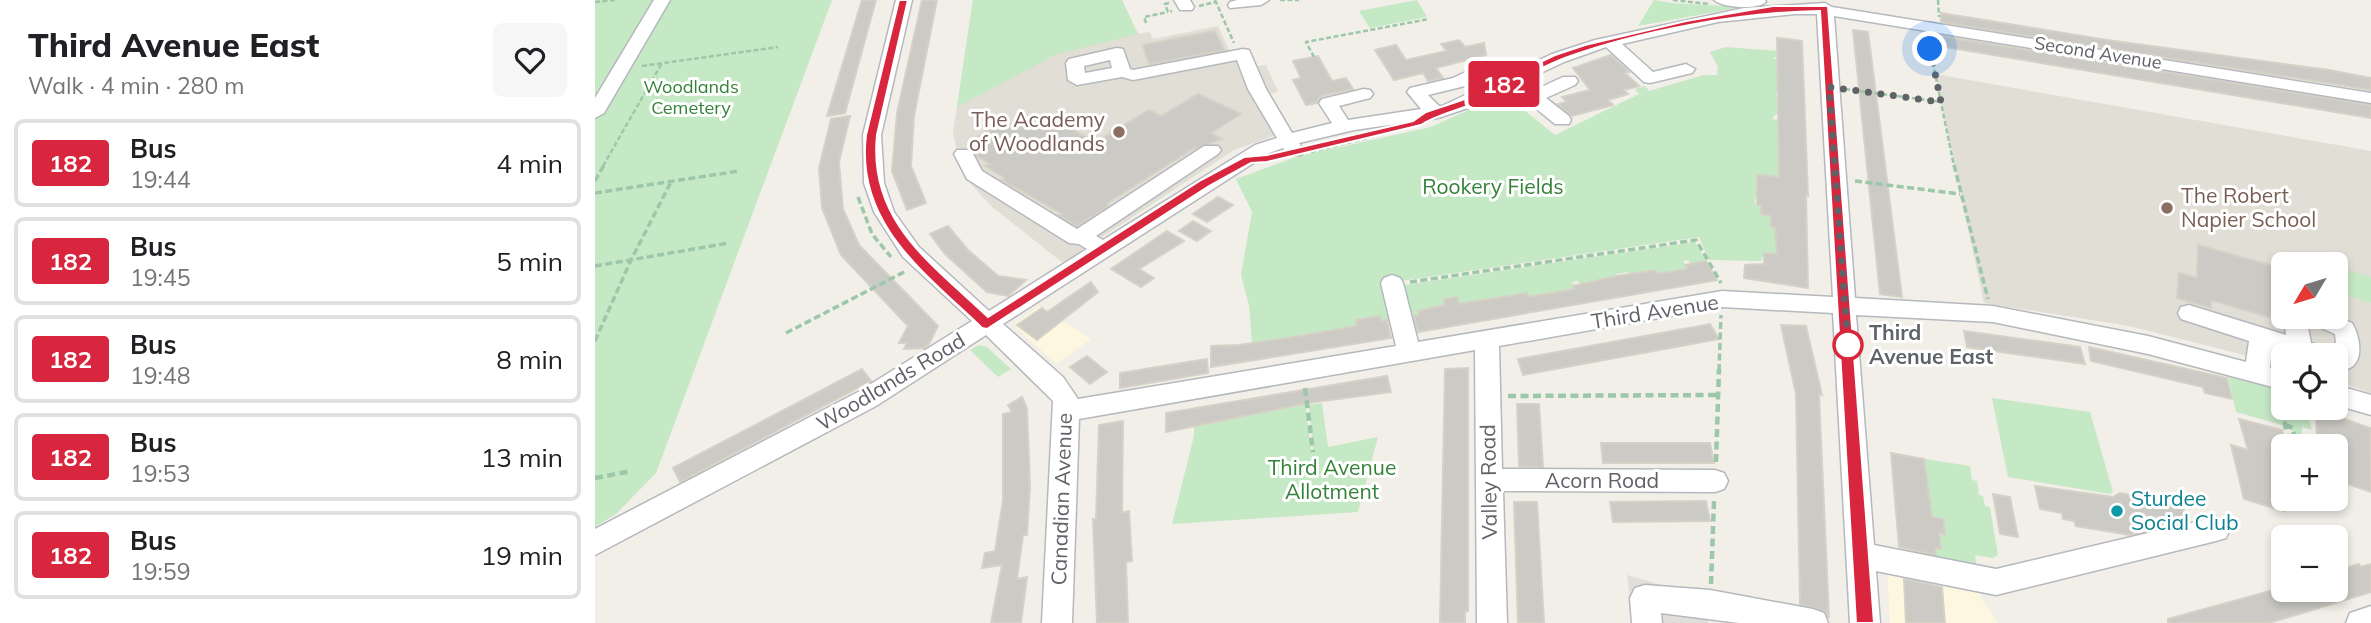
<!DOCTYPE html>
<html lang="en">
<head>
<meta charset="utf-8">
<style>
  :root { --surface:#fff; --page:#f6f6f6; --text:#202124; --muted:#757577; --line:#e0e0e0 }
  body { margin:0; font-family:Mulish,sans-serif; background:var(--page); color:var(--text); height:100vh; display:flex; flex-direction:column; font-size:26px; white-space:nowrap }
  * { box-sizing:border-box; margin:0 }
  p { font-size:23px; color:var(--muted) }
  .icon { flex:none; width:38px; height:38px; fill:none; stroke:currentColor; stroke-width:2; stroke-linecap:round; stroke-linejoin:round }
  .map { position:relative; flex:1; overflow:hidden }
  .side { display:flex; flex-direction:column; background:var(--surface); width:595px }
  .side>* { flex:none }
  .badge { padding:0 14px; border-radius:5px; font-size:24px; line-height:46px }
  .needle { width:46px; rotate:232deg }
  .tools { position:absolute; left:1676px; top:252px; display:grid; gap:14px }
  .tools a { display:grid; place-items:center; width:77px; height:77px; border-radius:10px; background:var(--surface); box-shadow:0 4px 10px #0003; font-size:35px }
  .you { position:absolute; width:35px; height:35px; margin:-18px; border:5px solid #fff; border-radius:50%; background:#1a73e8; box-shadow:0 0 0 10px #1a73e833 }
  .map>.badge { position:absolute; translate:-50% -50%; box-shadow:0 0 0 4px #fff }
  .round { display:grid; place-items:center; flex:none; width:74px; height:74px; border-radius:10px; background:var(--page) }
  .headline { display:flex; align-items:center; justify-content:space-between; height:119px; padding:0 28px }
  h1 { font-size:33px; font-weight:800; line-height:52px }
  ul { padding:0; list-style:none }
  li { display:flex; align-items:center; gap:21px; height:88px; margin:0 14px 10px; padding:0 14px; border:4px solid var(--line); border-radius:10px }
  li div { flex:1 }
  li b { display:block; font-size:26px }
  li em { font-style:normal }
  li .badge { min-width:77px; font-weight:700; text-align:center }
  main { display:flex; flex:1; min-height:0 }
  .map>svg:first-child { display:block }
</style>
</head>
<body>
<main>
<section class="side">
<div class="headline"><div><h1>Third Avenue East</h1><p>Walk · 4 min · 280 m</p></div><a class="round"><svg class="icon" aria-label="heart" viewBox="0 0 24 24"><path d="M12 20l-8-8c-3-5 5-10 8-4 3-6 11-1 8 4z"/></svg></a></div>
<ul>
<li><span class="badge" style="background:#d7263d;color:#fff">182</span><div><b>Bus</b><p>19:44</p></div><em>4 min</em></li>
<li><span class="badge" style="background:#d7263d;color:#fff">182</span><div><b>Bus</b><p>19:45</p></div><em>5 min</em></li>
<li><span class="badge" style="background:#d7263d;color:#fff">182</span><div><b>Bus</b><p>19:48</p></div><em>8 min</em></li>
<li><span class="badge" style="background:#d7263d;color:#fff">182</span><div><b>Bus</b><p>19:53</p></div><em>13 min</em></li>
<li><span class="badge" style="background:#d7263d;color:#fff">182</span><div><b>Bus</b><p>19:59</p></div><em>19 min</em></li>
</ul>
</section>
<div class="map">
<svg width="1776" height="623" viewBox="0 0 1776 623">
  <rect width="100%" height="100%" fill="#f1efe8"/>
  <!-- commercial -->
  <path fill="#fef7e0" d="M444,306l52,33 -35,25 -42,-39z
    M1292,564l92,18 2,16 17,25h-108z"/>
  <!-- industrial -->
  <path fill="#e0deda" d="M1032,575l80,23 1,25h-75z"/>
  <!-- education -->
  <path fill="#e1ded6" fill-rule="evenodd" d="M378,0h149l16,34 12,-2 3,7 65,-13 12,26 15,-3 7,18 14,-2 12,27 -13,3 26,35 -57,20 -171,113 -72,-57 -21,-23 -12,-28 -5,-22z
    M1340,74l436,77v242l-35,-12v-26h-52v10l-155,-39 -145,-23zM1689,264h52v53h-52z"/>
  <!-- green -->
  <path fill="#c5e8c5" d="M0,0h237l-176,473 -40,41 -21,13z
    M378,0h149l16,34 -81,20 -100,53z
    M822,0l10,17 -57,11 -11,-17z
    M1059,0l17,3 71,4 -104,19z
    M1131,47l52,4v5l-5,2 4,2v7l6,1v6h-6v6l6,1 -7,13 1,6 7,1v13l-7,-1 -5,6 12,2 -7,10 3,9 -2,61 -23,-3v6l6,1v4l28,4 -18,14 8,1 -2,26 -13,-1 -3,8 -52,-1 -10,-23 -312,46 8,37 -14,2 -1,-6 -9,1v7l-8,-5 -7,1 1,6 -105,17 -3,-38 -8,-30 11,-63 -16,-33 63,-23 132,-29 73,-33 51,41 84,-41 -4,-5 10,-3 4,5 55,-16h13l1,-8 -8,-15z
    M1100,242l11,19 -15,4 -3,-5 -5,1 4,8 -29,5 -3,-4 -24,6 -3,-4 -12,2 3,7 -39,3 -2,-3 -6,1 3,7 -47,8 -2,-4 -51,8 1,5 -15,2 -4,-11 -13,2 1,6 -7,1 2,6 -33,5 -9,-31z
    M1741,267l35,10v26l-35,-11z
    M384,345l8,2 24,22 -13,8 -28,-27z
    M1632,371l57,18v19h22l6,22 -10,-3 -1,14 -7,-3 -2,-10 -56,-16z
    M1397,398l98,14 23,80 -3,2 -102,-17z
    M727,403l6,44 50,-10 -20,75 -186,12 22,-88v-11l111,-21 6,46 2,-1 -4,-44z
    M1329,459l46,7 2,14 5,1 2,14 4,1 2,10 5,1 8,48 -5,3 -18,-3 2,17 -50,-8 -2,-12 11,2 -1,-6 6,1 -1,-6 -4,-1 -1,-9 10,1 -2,-15 -11,-2z"/>
  <!-- building -->
  <path fill="#cccac5" stroke="#d6d1c6" stroke-width="2" d="M267,0h14l-31,113 -18,3z
    M327,0h15l-23,116 -3,50 15,37 -19,7 -15,-39 5,-58z
    M1346,13l166,27 222,30 42,8v12l-430,-68z
    M1258,30l15,2 34,265 -22,-3z
    M620,31l9,19 -74,14 -3,-5 -4,-14z
    M1345,36l431,69v13l-432,-72z
    M1182,38l25,3 6,155h-2l2,92 -64,-10 1,-13 19,-1v-11l13,1 -2,-27h-4v-11l-10,-2v-9h-4v-30l22,2z
    M864,40l6,7 19,-4 2,12 -50,13 7,10 -15,3 -5,-8 -29,7 -19,-30 21,-5 10,15 41,-9 -6,-7z
    M1016,55l18,17 -4,1 14,13 -15,4 4,4 -20,6 5,5 -41,11 -14,-12 9,-2 -5,-5 28,-7 -17,-22z
    M723,56l14,25 14,-3 7,11 -32,7 -5,7 -10,2 -13,-25 8,-2 -8,-17z
    M603,94l43,20 -30,19 11,6 -31,11 -85,54 2,2 -31,20 -18,-11 3,-1 -60,-34 3,-2 -20,-12 5,-2 -12,-7 -7,-10 12,-7 -6,-3 24,-14 7,4 19,-11 5,3 10,-5 54,28 53,-32 12,6z
    M255,116l-11,46 4,47 16,36 79,81 -9,18 -5,4 -20,1 3,-6h-8l9,-17 -67,-71 -19,-47 -3,-40 12,-49z
    M623,197l15,8 -26,17 -14,-8z
    M598,221l18,10 -14,10 -18,-10z
    M353,226l20,24 30,26 28,4 -18,16 -21,-4 -42,-38 -15,-20z
    M572,231l17,10 -45,28 15,9 -13,9 -30,-18z
    M1603,245l86,24v34l-7,-2 1,19 -67,-20v8l-34,-10 2,-25 18,5z
    M1111,261l11,19 -299,52 -4,-16 5,-1 -1,-4 27,-6 -1,-6 13,-2 2,7 68,-11 1,4 47,-8 -2,-3 44,-10 38,-6 2,4 30,-5 -2,-4z
    M496,282l7,10 -61,48 -20,-15 25,-17 5,4z
    M785,316l1,5 6,-1 4,18 -180,29v-21l28,-1 54,-8 64,-11 -1,-6z
    M1115,324l9,15 -196,36 -5,-16z
    M1186,325l25,1 16,69 -3,-1 10,224 -4,-7 -25,-7 -4,-210z
    M1369,331l116,16 5,17 -118,-17z
    M1494,347l138,31 5,21 -27,-6 -2,-6 -112,-26z
    M492,356l20,16 -17,12 -20,-17z
    M612,359l1,14 -88,15v-15z
    M873,368v243h-3v12h-25l5,-254z
    M267,369l9,12 -191,101 -7,-14z
    M792,376l4,16 -83,11 -142,29v-19z
    M427,397l5,11 3,79 -3,48h-4l-6,44 10,-2 -6,46h-30l11,-58 -20,3 3,-15 10,-2 8,-51v-86l9,-2 -4,-7z
    M922,404h22l4,63 -24,-1z
    M1721,409l54,19 1,64 -35,-12v-34h-19z
    M1644,419l43,11 4,16h-2v65l-40,-12 -13,-54 17,5z
    M528,421l-1,92 7,-2 3,50 -6,1 2,61h-31l-4,-104h3l3,-94z
    M1006,443h109l4,20h-111z
    M1296,453l33,6 8,58 11,2 2,15 -6,-1 2,16 -6,-1 1,7 -37,-8z
    M1440,486l78,11 7,-4 61,10 6,18 -57,14 -54,-9 -2,-5 -11,-2 -1,-6 -22,-4z
    M1398,494l17,3 8,40 -18,-3z
    M1111,501l4,20 -97,1 -3,-20z
    M919,502h23l7,121h-26z
    M1764,564l2,3 10,-3v28l-102,31h-101v-4l116,-32v3h52v-19z
    M1309,579l38,8 3,36h-39z"/>
  <g fill="none" stroke-linecap="round" stroke-linejoin="round">
    <!-- minor casing -->
    <g stroke="#b5b8bc" stroke-width="3">
      <path id="minor" d="M59,0h16l-66,113 -9,5v-20z
        M301,0h16l-31,135 3,48 10,29 25,35 70,64 98,-62 -8,-5 -10,-1 -102,-64 -13,-25 3,-4h14l11,21 95,58 127,-83h14l3,4 -3,4 -122,82 7,4 152,-95 22,-7 -29,-49 -11,-29 -104,20 -11,-3 -45,8 -9,-5 -2,-17 3,-4 48,-11 6,1 7,20 3,1 110,-21 6,1 17,39 26,44 40,-10 -13,-20 3,-4 42,-10 6,1 3,4 -3,4 -31,8 9,14 73,-11 -14,-17 3,-4 43,-10 36,-17 6,1 3,4 -3,4 -30,16 -37,9 11,11h3l110,-52 43,-14 149,-32 81,-5 7,4 539,86v10l-537,-87 21,282 138,8 155,30 98,26 3,-21 -68,-22 -3,-6 3,-6 8,-2 97,30 -2,-18h22l5,26 19,6 2,3 5,-1 -2,-17 -25,-11 -3,-6 29,-1 16,7c10,17 14,50 -16,47v-15h-42l-22,-7 -2,20 14,4v18l-136,-36 -155,-32 -137,-7 18,230 122,24 220,-52 10,3 4,9 -4,9 -10,3 -220,54 -120,-24 4,52h-30l-17,-310 -111,-6 -223,39 3,123 213,1 9,3 4,8 -4,8 -9,3 -212,-1 4,132h-30l-2,-273 -396,69 -7,204h-30l11,-222 -67,-66 -110,71 -281,149v-26l263,-137 114,-71 -69,-64 -29,-45 -10,-29 -1,-48zM1200,14h22l16,283 -111,-6 -304,51 -15,-59 -3,-5 -8,-3 -8,3 -3,5 15,63 -318,53 -15,-22 -60,-53 266,-171 14,-5 4,7h14l3,-4 -5,-8 55,-13 84,-12 33,-11 40,-19 44,36h14l2,-4 -2,-4 -23,-18 29,-13 3,-4 -3,-4h-12l-28,13 -11,-9 40,-19 42,-15 38,35 6,1 42,-10 3,-4 -9,-5 -33,8 -31,-28 96,-22zM515,60l2,8 -27,5 -1,-7z
        M579,0h16l4,7 -2,3h-12z
        M642,0h32l-8,5 -31,3 -2,-3 2,-3z
        M1119,0h51l1,2c-9,8 -43,6 -52,-2z
        M1741,385l35,10v20l-35,-10z
        M1050,585l65,5 103,19 11,4 4,10h-89l-78,-10 1,10h-30l-2,-25 5,-10z
        M1776,606v17h-25l4,-10z"/>
    </g>
    <!-- path-far2 -->
    <path stroke="#9cc7a9" stroke-width="2.5" stroke-dasharray="5 2.5" stroke-linecap="butt" d="M620,0l19,43
      M685,0h19
      M1078,0l36,4
      M1343,0l1,17
      M0,2l20,-2
      M574,3l-4,1 3,8 4,-1
      M604,6l16,-4
      M551,23l-2,-6 24,-5
      M1339,41l-4,8 24,117
      M719,57l-8,-15 123,-23
      M47,66l136,-19
      M1250,89l96,13
      M716,152l57,-14
      M8,166l59,-103"/>
    <!-- path-far1 -->
    <path stroke="#9cc7a9" stroke-width="3.5" stroke-dasharray="7 3.5" stroke-linecap="butt" d="M1359,165l34,134
      M0,181l9,-16
      M1260,181l105,13
      M0,193l144,-22
      M263,197l14,37 19,23
      M0,266l134,-23
      M815,282l286,-42 25,43
      M191,333l120,-62
      M0,341l36,-81 40,-78
      M1124,371l2,-56"/>
    <!-- path -->
    <path stroke="#9cc7a9" stroke-width="4.5" stroke-dasharray="8 4.5" stroke-linecap="butt" d="M710,388l8,64
      M913,396l211,-1
      M1685,397l9,49
      M1690,425l8,3 2,18
      M1699,440l7,2v4
      M1121,462l3,-93
      M0,478l36,-7
      M1116,584l3,-83"/>
    <!-- minor -->
    <use href="#minor" fill="#fff" fill-rule="evenodd"/>
  </g>
  <!-- line -->
  <path fill="#d7263d" stroke="#fff" stroke-width="2" d="M304,0h9l-31,135c-9,86 55,129 111,182l213,-137 43,-23 23,-2 146,-34 13,-9 36,-12 93,-45 30,-10 101,-24 87,-15h55l46,617h-18l-36,-612c-78,1 -181,20 -255,47 -31,12 -61,30 -90,45 -18,8 -37,11 -54,22l-154,37 -16,1 -42,23 -222,143 -5,-1c-57,-55 -127,-104 -116,-193z"/>
  <g fill="none" stroke-linecap="round" stroke-linejoin="round">
    <!-- walk -->
    <path stroke="#5f6368" stroke-width="7" stroke-dasharray="0 12.6" d="M1253,345v2l-19,-260 112,15 -11,-53"/>
  </g>
  <!-- markers -->
  <g fill="#8d6e63" stroke="#fff" stroke-width="2.5">
    <circle cx="524" cy="132" r="7"/>
    <circle cx="1572" cy="208" r="7"/>
  </g>
  <circle fill="#fff" stroke="#d7263d" stroke-width="3.5" cx="1253" cy="345" r="14"/>
  <circle fill="#0f9aa8" stroke="#fff" stroke-width="2.5" cx="1522" cy="511" r="7"/>
  <g text-anchor="middle" stroke-width="6" stroke-linejoin="round" paint-order="stroke">
    <!-- far-street labels -->
    <g font-size="18" fill="#5f6368" stroke="#fff">
      <text transform="translate(1503 53) rotate(9)" y="6">Second Avenue</text>
    </g>
    <!-- far-park labels -->
    <g font-size="18" fill="#348238" stroke="#fff">
      <text x="96" y="93">Woodlands<tspan x="96" dy="21">Cemetery</tspan></text>
    </g>
    <!-- education labels -->
    <g font-size="21" fill="#785e54" stroke="#fff" text-anchor="end">
      <text x="510" y="127">The Academy<tspan x="510" dy="24">of Woodlands</tspan></text>
      <text x="1586" y="203" text-anchor="start">The Robert<tspan x="1586" dy="24">Napier School</tspan></text>
    </g>
    <!-- park labels -->
    <g font-size="21" fill="#348238" stroke="#fff">
      <text x="898" y="194">Rookery Fields</text>
      <text x="737" y="475">Third Avenue<tspan x="737" dy="24">Allotment</tspan></text>
    </g>
    <!-- street labels -->
    <g font-size="21" fill="#5f6368" stroke="#fff">
      <text transform="translate(1060 312) rotate(-9)" y="7">Third Avenue</text>
      <text transform="translate(296 382) rotate(-31)" y="7">Woodlands Road</text>
      <text x="1007" y="488">Acorn Road</text>
      <text transform="translate(894 482) rotate(-91)" y="7">Valley Road</text>
      <text transform="translate(467 499) rotate(-88)" y="7">Canadian Avenue</text>
    </g>
    <!-- stop labels -->
    <g font-size="21" font-weight="bold" fill="#5f6368" stroke="#fff" text-anchor="start">
      <text x="1274" y="340">Third<tspan x="1274" dy="24">Avenue East</tspan></text>
    </g>
    <!-- culture labels -->
    <g font-size="21" fill="#0d838f" stroke="#fff" text-anchor="start">
      <text x="1536" y="506">Sturdee<tspan x="1536" dy="24">Social Club</tspan></text>
    </g>
  </g>
</svg>
<div class="tools">
<a><svg class="needle" viewBox="-14 -14 28 28"><path d="M0-13l5 13h-10z" fill="#e53935"/><path d="M0 13l5-13h-10z" fill="#757577"/></svg></a>
<a><svg class="icon" aria-label="locate" viewBox="0 0 24 24"><circle cx="12" cy="12" r="6"/><path d="M12 2v4M12 18v4M2 12h4M18 12h4"/></svg></a>
<a>+</a>
<a>−</a>
</div>
<div class="you" style="left:1335px;top:49px"></div>
<b class="badge" style="left:909px;top:84px;background:#d7263d;color:#fff">182</b>
</div>
</main>
</body>
</html>
